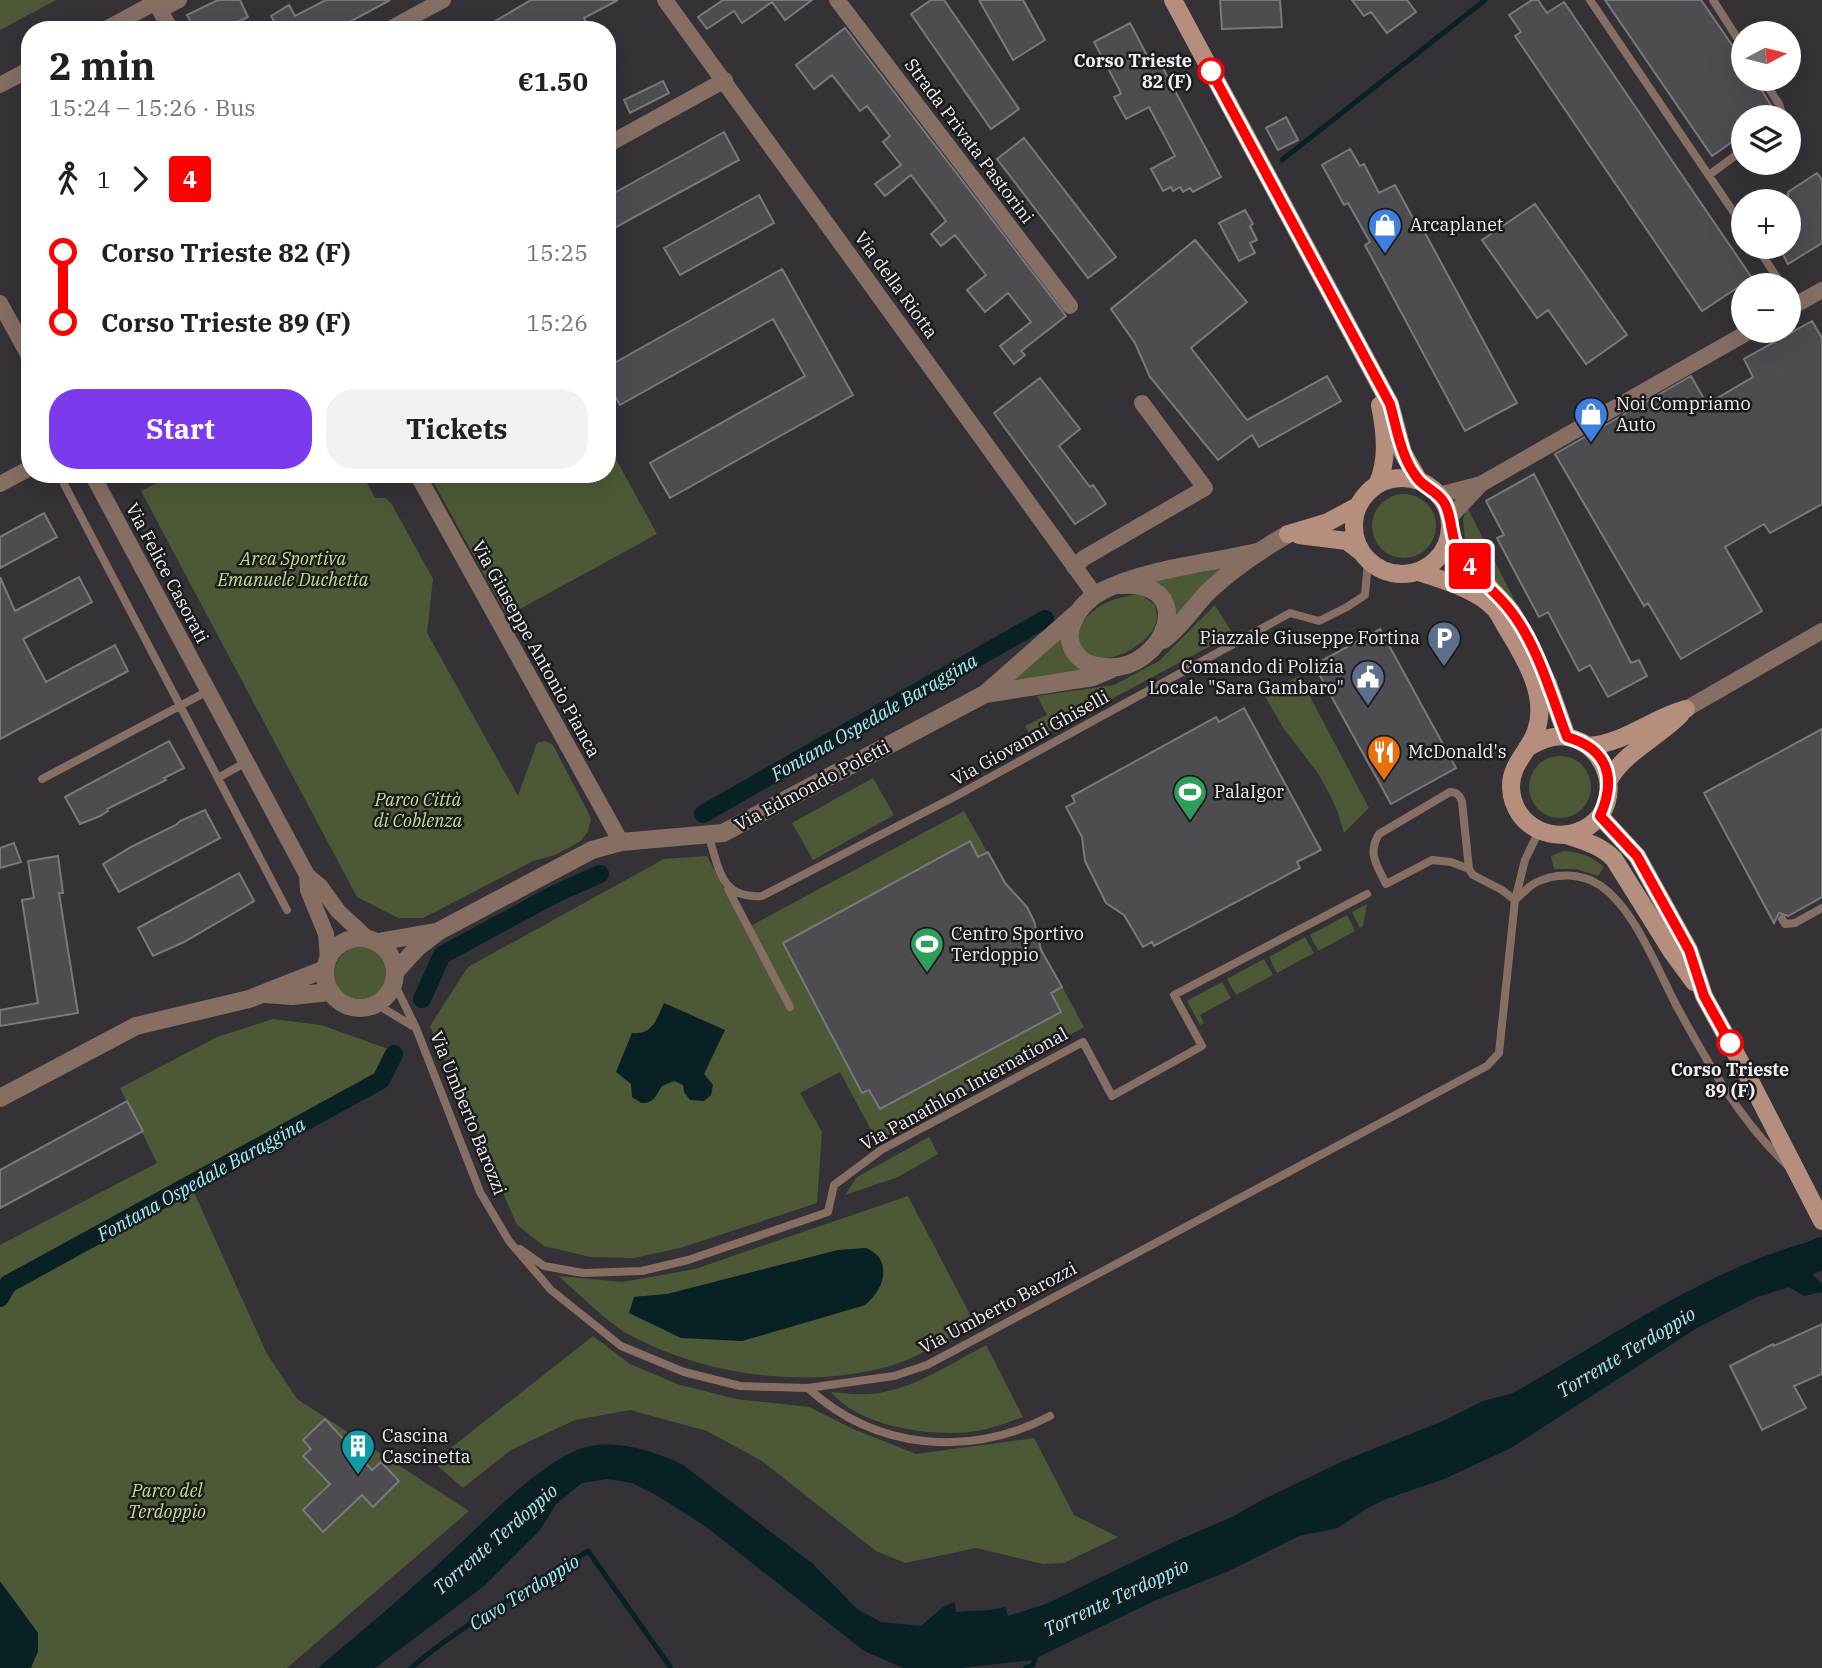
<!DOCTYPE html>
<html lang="en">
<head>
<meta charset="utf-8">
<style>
  :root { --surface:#fff; --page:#f2f2f2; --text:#202124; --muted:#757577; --accent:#7c3aed }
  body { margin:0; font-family:"IBM Plex Serif",serif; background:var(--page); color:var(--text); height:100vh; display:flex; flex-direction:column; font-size:26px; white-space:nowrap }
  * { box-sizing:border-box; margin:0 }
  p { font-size:23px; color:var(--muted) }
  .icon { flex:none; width:38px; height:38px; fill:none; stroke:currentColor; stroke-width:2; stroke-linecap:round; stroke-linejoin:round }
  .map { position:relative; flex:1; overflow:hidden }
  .drawer { position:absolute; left:21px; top:21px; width:595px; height:462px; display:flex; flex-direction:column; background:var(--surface); border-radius:28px; box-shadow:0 7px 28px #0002 }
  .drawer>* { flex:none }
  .badge { padding:0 14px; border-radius:5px; font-size:24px; line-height:46px }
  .needle { width:46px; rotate:83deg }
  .fabs { position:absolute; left:1731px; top:21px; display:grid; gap:14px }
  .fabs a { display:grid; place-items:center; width:70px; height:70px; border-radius:50%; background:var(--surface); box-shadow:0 7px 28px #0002; font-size:35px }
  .map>.badge { position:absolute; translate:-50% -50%; box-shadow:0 0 0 4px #fff }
  .legs { display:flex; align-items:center; gap:10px; height:77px; padding:0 28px; font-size:23px }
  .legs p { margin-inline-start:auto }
  .head { display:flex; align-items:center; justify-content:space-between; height:119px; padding:0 28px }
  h1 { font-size:38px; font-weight:800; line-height:52px }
  .action { display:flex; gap:14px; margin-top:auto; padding:14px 28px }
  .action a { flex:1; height:80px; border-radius:28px; background:var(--accent); color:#fff; font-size:28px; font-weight:800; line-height:80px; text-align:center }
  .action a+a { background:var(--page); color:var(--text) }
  ul { padding:0 28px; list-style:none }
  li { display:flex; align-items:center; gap:24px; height:70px; font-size:26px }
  li i { display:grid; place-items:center; width:10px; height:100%; margin:0 9px; background:currentColor }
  li i::after { content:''; width:18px; height:18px; margin:-9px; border:5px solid; border-radius:50%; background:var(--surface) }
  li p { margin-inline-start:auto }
  li:first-child i { background:linear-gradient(#0000 50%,currentColor 0) }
  li:last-child i { background:linear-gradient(currentColor 50%,#0000 0) }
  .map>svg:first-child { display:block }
</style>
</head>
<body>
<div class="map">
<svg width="1822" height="1668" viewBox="0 0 1822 1668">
  <rect width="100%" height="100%" fill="#343236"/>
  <!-- green -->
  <path fill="#4d5936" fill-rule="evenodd" d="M0,0h56l-56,30z
    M607,443l50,91 -150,82 -78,-142h178z
    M174,474h188l13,24h10l6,5 42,76 -6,54 91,163 19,-53 8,-2 8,4 38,73 -3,13 -7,10 -26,14 -22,6 -110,57h-25l-41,-21 -216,-406z
    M1372 526a32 32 0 1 1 64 0a32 32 0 1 1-64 0Z
    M1467,507l52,102 -53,-59 -3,-31z
    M1237,561l-65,63 -24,-44 56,-8z
    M1140,594l15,11c1,6 3,11 1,17 -5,24 -62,54 -76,24 -2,-4 -3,-11 -4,-16 18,-25 34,-32 64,-36z
    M1215,605l18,29 -200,107 -8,-15 22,-11 -10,-19 77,-11 45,-24z
    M1064,629l1,25 17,16 -84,19z
    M1299,676l70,132 -25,25 -7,-23 -9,-19 -11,-19 -33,-43 -20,-34z
    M1529 787a31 31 0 1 1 62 0a31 31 0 1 1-62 0Z
    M873,778l21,37 -81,45 -21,-37z
    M964,811l41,72 22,24 7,14 8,29 42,77 -207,114 -37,-69 -40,21 22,39 -5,71 -137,45 -46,10 -44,-1 -46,-11 -27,-21 -87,-199 38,-59 196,-108 43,-3 38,73z
    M1563,851c17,1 28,5 41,16l-6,9 -22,-7h-22l-3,-13z
    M1367,904l-4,22 -3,2 -8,-16z
    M1347,915l8,16 -37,20 -8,-16z
    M1305,937l9,16 -37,20 -8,-16z
    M334 974a27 27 0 1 1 54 0a27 27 0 1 1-54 0Z
    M1264,959l9,16 -37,20 -9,-16z
    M1222,982l9,16 -31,17 4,8 -4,2 -13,-24z
    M273,1019l48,6 70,25 -22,37 -181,92 79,175 30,45 172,112 -182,157h-287v-423l157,-82 -37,-75 97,-51z
    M929,1137l9,17 -40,23 -53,18 12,-18z
    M908,1196l68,130c-27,12 -55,30 -83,39 -83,25 -189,11 -265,-31 -23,-13 -49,-41 -70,-58l65,6 72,-13zM667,1294l198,11 -123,36 -108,-44z
    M593,1336l37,28 47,20 59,15 73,8 42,21 65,26 118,-16 40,77 44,22 -54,26 -21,1 -67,-16 -71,15 -29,-12 -114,-90 -55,-30 -77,-21 -55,10 -64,30 -48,38 -30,-26z
    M986,1345l37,72c-17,6 -35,13 -53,15 -42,4 -110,-5 -139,-40 13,1 26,3 39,2 41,-3 80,-30 116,-49z"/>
  <!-- water -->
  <path fill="#072124" d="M664,1003l61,27 -21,44 9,11 -2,10 -7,6 -14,-1 -6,-8 -1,-7 -9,-4 -12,5c-6,9 -8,18 -21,17l-9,-6 -1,-13 -15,-12 16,-39c21,2 24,-13 32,-30z
    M1801,1244l11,30 10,10v8l-18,4 -15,-9 -32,10 -60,31 -186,120 -67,31 -58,20 -20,10 -28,19 -39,8 -68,34 -77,31 -122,59 -71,8h-58l-39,-17 -159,-125 -49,-31 -24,-12 -25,-4 -25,4 -26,21 -16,26 -56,56 -109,82h-57c44,-37 88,-74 129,-112 36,-33 85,-86 128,-105 34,-15 77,-1 108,14l130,99 44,45 24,13 40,4 22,-19 12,-5 1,10c17,-2 33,0 49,-5l3,9 38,-12 130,-63 56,-24 30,-17 81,-39 100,-40 40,-20 30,-8c94,-53 184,-118 288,-149z
    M866,1248c28,11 18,43 -1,57l-123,36 -61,-3 -52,-25 5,-16 33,-3 171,-44z
    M0,1581l38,52v18l-7,17h-31z"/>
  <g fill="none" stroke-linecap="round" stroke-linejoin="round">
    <!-- stream -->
    <path stroke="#072124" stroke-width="5" d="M1282,160l203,-160
      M411,1668c54,-46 117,-79 177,-117l83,117
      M1025,1668l8,-3 4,-12"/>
    <!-- canal -->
    <path stroke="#072124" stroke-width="18" d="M703,814l342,-195
      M422,999l20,-44 113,-61 45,-20
      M0,1298l8,-14 373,-204 13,-26"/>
    <!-- river -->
    <path stroke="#072124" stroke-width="32" d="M1765,1276l57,-23"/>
  </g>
  <!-- building -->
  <path fill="#4d4c50" stroke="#79787c" stroke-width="2" d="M218,0h22l8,17 -27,13h-26l-8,-15z
    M326,0h64l-55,30h-65l7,-4 -6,-10 18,-11 6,11z
    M531,0h87l-34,18 6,12h-110z
    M723,0h89l-27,20 -13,-18 -30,21 -8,-12 -27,18 -9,-12z
    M931,0h13l75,109 -28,20 -80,-115z
    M979,0h44l22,40 -32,20z
    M1220,0h60l2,27 -60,2z
    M1352,0h55l9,12 -29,21 -16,-21 -7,4z
    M1532,0h6l9,13 17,-11 188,276 -50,33 -187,-275 6,-4 -12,-17z
    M1605,0h96l42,61v18h12l20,33 -7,5h-25v17l-31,22z
    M1130,23l20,38 7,-4 64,120 -28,15 -3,-4 -7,4 -3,-5 -7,4 -2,-4 -8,4 -12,-22 24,-13 -26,-49 -23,12 -12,-22 7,-3 -2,-5 -25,-47z
    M845,28l221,288 -45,35 4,4 -11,9 -14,-18 31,-24 -23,-29 -23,19 -18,-22 19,-15 -31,-40 -14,11 -10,-12 15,-13 -35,-46 -26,21 -10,-12 26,-19 -18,-23 7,-6 -23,-30 -7,5 -28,-36 -18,14 -18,-24z
    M663,81l6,12 -39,20 -6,-13z
    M1286,117l12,23 -20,10 -12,-22z
    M724,132l15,28 -132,72v-35z
    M1024,138l92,119 -28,21 -91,-119z
    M1350,149l10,17 4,-2 15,29 16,-8 19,35 3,-2 100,185 -52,28 -100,-186 5,-3 -22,-39 -4,2 -22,-40z
    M1817,173l5,7v63l-34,21 -9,-17h9v-55z
    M759,195l15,28 -94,52 -16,-27z
    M1535,204l92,131 -41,29 -38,-54 -11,8 -55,-78z
    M1245,210l8,14 -3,2 7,14 -7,3 5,10 -16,8 -20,-38z
    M1195,240l52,62 -56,46 56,72 80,-44 14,25 -82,46 -7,-12 -34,25 -68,-83 -15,-34 -24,-34z
    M782,269l71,126 -183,103 -20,-35 155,-87 -32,-57 -153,86 -13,-23v-15z
    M1812,321l10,17v166l-52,29 -6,-9 -39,23 37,64 -81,48 -33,-56 -4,3 -89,-152 136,-78 16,28 46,-27 -9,-18z
    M1040,378l40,51 -21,17 31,41 3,-2 13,19 -31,20 -81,-111z
    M1534,474l97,189 8,-3 8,16 -39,21 -18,-32 -11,6 -31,-59 -9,5 -42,-79 7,-3 -18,-34z
    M44,513l13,24 -57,31v-31z
    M0,577l15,34 64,-34 13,25 -69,37 23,43 69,-37 13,26 -128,68z
    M1380,629l76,139 -65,36 -77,-139z
    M1244,708l77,142 -24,12 3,6 -146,78 -2,-4 -9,5 -19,-32 -18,-12 -21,-42 -3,-24 -16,-30 9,-5 -3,-6 144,-79 3,5z
    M1822,729v168l-34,19 -9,-3 -5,10 -70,-130z
    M169,741l15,27 -20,10 2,2 -59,29 1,2 -8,5 -20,8 -15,-27z
    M205,810l15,28 -101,54 -16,-28 28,-17 45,-22 4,-4z
    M970,841l8,16 10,-5 17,31 22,24 7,14 7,29 21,37 -11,6 10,19 -181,97 -11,-19 -7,3 -79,-150z
    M14,843l7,19 -21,6v-20z
    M58,856l5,37h-4l19,120 -78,13v-16l38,-7 -16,-103 12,-2 -6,-37z
    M239,873l15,28 -70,41 -31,14 -15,-28z
    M127,1101l16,30 -143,77v-38z
    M1822,1324v50l-28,12 12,22 -44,22 -32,-64 43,-22 1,2z
    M325,1419l47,51 9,-8 18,19 -26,26 -11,-12 -39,37 -20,-22 27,-26 -27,-28 8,-7 -8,-9z"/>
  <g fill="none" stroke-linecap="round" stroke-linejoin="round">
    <!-- service -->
    <path stroke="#866e63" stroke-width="8" d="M1590,0l153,226
      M1713,0l30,47
      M1763,79l16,25 4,13
      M1709,175l34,-25
      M1757,247l25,38
      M64,484l223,426
      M218,778l28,-16
      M42,779l166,-88
      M708,835c12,33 11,64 54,61l194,-100 334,-183 29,8 28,-14 18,-12 3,-34
      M1469,869l-7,-67c-2,-7 -5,-10 -12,-10l-71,42c-12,20 -2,31 7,50l46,-24 19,2 18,7 4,6 29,15 13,10c6,-5 13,-13 20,-17 21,-11 47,-10 66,3 33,23 56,82 74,117 31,57 64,117 112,162
      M728,889l62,118
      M1782,919l3,5 10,-1 27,-15
      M394,983l22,45 64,164 29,49 42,49 70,56 63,26 56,14 68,2 86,-12 33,-11 560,-299 12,-13 16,-153 10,-40 14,-29
      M376,1004l40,24
      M520,1249l24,17 39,7 59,-2 46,-11 140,-48 6,-27 47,-35 202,-108 29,54 90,-50 -28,-51 193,-101
      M808,1388c67,62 162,70 242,28"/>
    <!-- minor -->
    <path stroke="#866e63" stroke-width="16" d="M154,0l17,30
      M665,0l430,595
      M837,0l233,306
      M160,10l19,-10
      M104,30l52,-28
      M388,30l55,-30
      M0,85l30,-16
      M607,145l118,-65
      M0,303l30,55
      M1788,309l34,-19
      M92,474l215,401 13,11 18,25 29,27
      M417,474l204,368
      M0,484l30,-16
      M1439,495l42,-11 269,-153
      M1450,517l31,-33
      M1074,567l10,-9 121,-70 -63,-85
      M1686,709l136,-78
      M307,875l1,15 18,44 2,24"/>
    <!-- tertiary -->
    <path stroke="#866e63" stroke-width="18" d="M1120,585c82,-5 43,88 -14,82 -10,-1 -18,-2 -25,-8 -26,-22 -2,-56 21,-68 46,-23 105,-27 155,-39
      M1163,640c18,-13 30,-33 45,-48 24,-23 51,-41 80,-58
      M985,694l108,-17 19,-8
      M325 973a35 35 0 1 1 70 0a35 35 0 1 1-70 0Z
      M378,942l57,-10
      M396,971l21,-23 22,-17 153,-81 29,-8 102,-9 262,-139 93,-82
      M265,994l27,2 38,-4
      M0,1098l136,-72 113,-27 76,-30"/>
    <!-- secondary -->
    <path stroke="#b58e7e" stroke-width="18" d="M1173,0l217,404 13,49 16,28
      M1354 526a48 48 0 1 1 96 0a48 48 0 1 1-96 0Z
      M1377,485c12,-25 8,-54 3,-80
      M1450,531l9,23 52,57 15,25 22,48 19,53
      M1288,534l40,-12 30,-16
      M1299,535l48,6 13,10
      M1419,572c26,9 57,17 76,37 5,6 9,16 14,23 17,28 39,65 27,99 -7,21 -26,33 -25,57 2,40 46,59 78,38 36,-24 19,-82 -22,-89 -14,-3 -28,4 -40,11
      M1588,746c38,-3 62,-27 98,-37
      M1609,780c15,-28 50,-43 72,-66
      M1600,816l37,40 52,94 15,46 38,69 80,156
      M1566,835c18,6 34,10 48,24l58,93 22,30"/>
  </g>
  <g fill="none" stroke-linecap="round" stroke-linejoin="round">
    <!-- line-1 casing -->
    <g stroke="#fff" stroke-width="16">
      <path id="line-1" d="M1211,71l179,333c7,25 11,54 28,75 8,10 20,12 27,25 8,16 5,35 15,51 13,21 35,35 50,55 28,36 41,85 57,127 41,12 50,41 33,79l37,40 52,94 15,46 26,47"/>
    </g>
    <!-- line-1 -->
    <use href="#line-1" stroke="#f00" stroke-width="10"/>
  </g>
  <!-- icons -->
  <defs>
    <g id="shop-pin" transform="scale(1.75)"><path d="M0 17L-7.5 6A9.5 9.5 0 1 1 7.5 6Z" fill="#3f7fe0" stroke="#1b1a1c"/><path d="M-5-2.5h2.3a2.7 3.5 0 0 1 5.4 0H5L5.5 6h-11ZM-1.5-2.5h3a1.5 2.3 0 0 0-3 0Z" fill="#fff"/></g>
    <g id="parking-pin" transform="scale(1.75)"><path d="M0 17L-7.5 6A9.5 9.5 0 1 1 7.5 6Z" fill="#5c6f8a" stroke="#1b1a1c"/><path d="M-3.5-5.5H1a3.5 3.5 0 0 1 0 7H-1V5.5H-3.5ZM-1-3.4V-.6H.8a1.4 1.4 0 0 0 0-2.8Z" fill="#fff"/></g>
    <g id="civic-pin" transform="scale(1.75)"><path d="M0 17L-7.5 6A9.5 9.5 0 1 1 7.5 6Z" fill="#5c6f8a" stroke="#1b1a1c"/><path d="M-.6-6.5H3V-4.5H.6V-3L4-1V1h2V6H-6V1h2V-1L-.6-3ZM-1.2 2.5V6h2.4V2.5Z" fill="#fff"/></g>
    <g id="restaurant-pin" transform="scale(1.75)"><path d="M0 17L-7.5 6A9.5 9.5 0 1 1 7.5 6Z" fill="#e8710a" stroke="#1b1a1c"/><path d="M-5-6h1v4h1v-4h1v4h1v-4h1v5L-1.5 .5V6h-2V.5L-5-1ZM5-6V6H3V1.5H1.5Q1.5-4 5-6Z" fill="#fff"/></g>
    <g id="stadium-pin" transform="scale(1.75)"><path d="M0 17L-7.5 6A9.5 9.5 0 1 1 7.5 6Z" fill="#2e9e5b" stroke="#1b1a1c"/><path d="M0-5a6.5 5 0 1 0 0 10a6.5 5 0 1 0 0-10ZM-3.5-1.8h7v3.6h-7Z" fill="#fff"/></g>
    <g id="building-pin" transform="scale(1.75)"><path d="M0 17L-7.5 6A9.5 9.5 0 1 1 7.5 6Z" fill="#0f9aa8" stroke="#1b1a1c"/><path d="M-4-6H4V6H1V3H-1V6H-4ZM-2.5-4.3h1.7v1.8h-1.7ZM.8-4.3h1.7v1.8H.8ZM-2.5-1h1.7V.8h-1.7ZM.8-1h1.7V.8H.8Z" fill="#fff"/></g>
  </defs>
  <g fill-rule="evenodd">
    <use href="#shop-pin" x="1385" y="225"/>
    <use href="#shop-pin" x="1591" y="414"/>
    <use href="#parking-pin" x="1444" y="638"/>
    <use href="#civic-pin" x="1368" y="677"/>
    <use href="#restaurant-pin" x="1384" y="752"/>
    <use href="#stadium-pin" x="1190" y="792"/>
    <use href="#stadium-pin" x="927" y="944"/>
    <use href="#building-pin" x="358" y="1446"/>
  </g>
  <!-- markers -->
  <g fill="#fff" stroke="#f00" stroke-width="3.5">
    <circle cx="1211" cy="71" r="12"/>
    <circle cx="1730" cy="1043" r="12"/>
  </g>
  <g text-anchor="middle" stroke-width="5" stroke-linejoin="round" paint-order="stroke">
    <!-- stop labels -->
    <g font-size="18" font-weight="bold" fill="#efeef0" stroke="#1b1a1c" text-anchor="end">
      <text x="1192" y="67">Corso Trieste<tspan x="1192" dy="21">82 (F)</tspan></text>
      <text x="1730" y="1076" text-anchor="middle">Corso Trieste<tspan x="1730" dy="21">89 (F)</tspan></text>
    </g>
    <!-- street labels -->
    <g font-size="18" fill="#efeef0" stroke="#1b1a1c">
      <text transform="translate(969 141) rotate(53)" y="6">Strada Privata Pastorini</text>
      <text transform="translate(896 285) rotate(54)" y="6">Via della Riotta</text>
      <text transform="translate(167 573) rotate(62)" y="6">Via Felice Casorati</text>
      <text transform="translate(536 649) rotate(61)" y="6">Via Giuseppe Antonio Pianca</text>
      <text transform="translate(1030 738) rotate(-29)" y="6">Via Giovanni Ghiselli</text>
      <text transform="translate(812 786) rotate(-28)" y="6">Via Edmondo Poletti</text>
      <text transform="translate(964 1089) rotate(-29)" y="6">Via Panathlon International</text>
      <text transform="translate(468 1113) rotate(68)" y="6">Via Umberto Barozzi</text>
      <text transform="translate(998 1308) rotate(-28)" y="6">Via Umberto Barozzi</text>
    </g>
    <!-- poi labels -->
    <g font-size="18" fill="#efeef0" stroke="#1b1a1c" text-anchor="start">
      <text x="1410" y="231">Arcaplanet</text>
      <text x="1616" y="410">Noi Compriamo<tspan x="1616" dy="21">Auto</tspan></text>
      <text x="1420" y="644" text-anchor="end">Piazzale Giuseppe Fortina</text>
      <text x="1344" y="673" text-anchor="end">Comando di Polizia<tspan x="1344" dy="21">Locale "Sara Gambaro"</tspan></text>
      <text x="1408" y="758">McDonald's</text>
      <text x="1214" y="798">PalaIgor</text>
      <text x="951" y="940">Centro Sportivo<tspan x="951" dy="21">Terdoppio</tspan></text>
      <text x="382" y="1442">Cascina<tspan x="382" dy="21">Cascinetta</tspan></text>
    </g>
    <!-- park labels -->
    <g font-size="18" font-style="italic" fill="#c2df8f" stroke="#1b1a1c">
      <text x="293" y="565">Area Sportiva<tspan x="293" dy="21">Emanuele Duchetta</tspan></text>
      <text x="418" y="806">Parco Città<tspan x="418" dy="21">di Coblenza</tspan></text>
      <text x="167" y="1497">Parco del<tspan x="167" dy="21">Terdoppio</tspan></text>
    </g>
    <!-- water labels -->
    <g font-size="19" font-style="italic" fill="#98f2fd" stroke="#1b1a1c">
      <text transform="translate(874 717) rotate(-30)" y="7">Fontana Ospedale Baraggina</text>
      <text transform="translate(201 1179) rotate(-29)" y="7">Fontana Ospedale Baraggina</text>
      <text transform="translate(1626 1352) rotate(-31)" y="7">Torrente Terdoppio</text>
      <text transform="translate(495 1539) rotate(-41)" y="7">Torrente Terdoppio</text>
      <text transform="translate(524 1592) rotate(-32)" y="7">Cavo Terdoppio</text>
      <text transform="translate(1116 1597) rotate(-25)" y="7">Torrente Terdoppio</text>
    </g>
  </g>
</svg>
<div class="fabs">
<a><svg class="needle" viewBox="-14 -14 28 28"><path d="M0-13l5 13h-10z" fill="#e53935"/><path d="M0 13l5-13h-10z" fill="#757577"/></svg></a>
<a><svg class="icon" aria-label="layers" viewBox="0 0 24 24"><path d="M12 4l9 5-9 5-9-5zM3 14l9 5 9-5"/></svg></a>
<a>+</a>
<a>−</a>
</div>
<b class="badge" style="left:1470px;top:566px;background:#f00;color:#fff">4</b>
<section class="drawer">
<div class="head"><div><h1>2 min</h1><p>15:24 – 15:26 · Bus</p></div><b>€1.50</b></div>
<div class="legs"><svg class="icon" aria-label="walk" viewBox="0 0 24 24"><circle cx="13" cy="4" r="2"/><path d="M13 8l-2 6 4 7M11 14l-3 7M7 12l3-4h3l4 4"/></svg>1<svg class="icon" aria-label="forward" viewBox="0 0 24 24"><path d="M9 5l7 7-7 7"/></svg><b class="badge" style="background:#f00;color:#fff">4</b></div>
<ul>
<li><i style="color:#f00"></i><b>Corso Trieste 82 (F)</b><p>15:25</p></li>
<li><i style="color:#f00"></i><b>Corso Trieste 89 (F)</b><p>15:26</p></li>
</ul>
<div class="action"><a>Start</a><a>Tickets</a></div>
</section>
</div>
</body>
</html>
